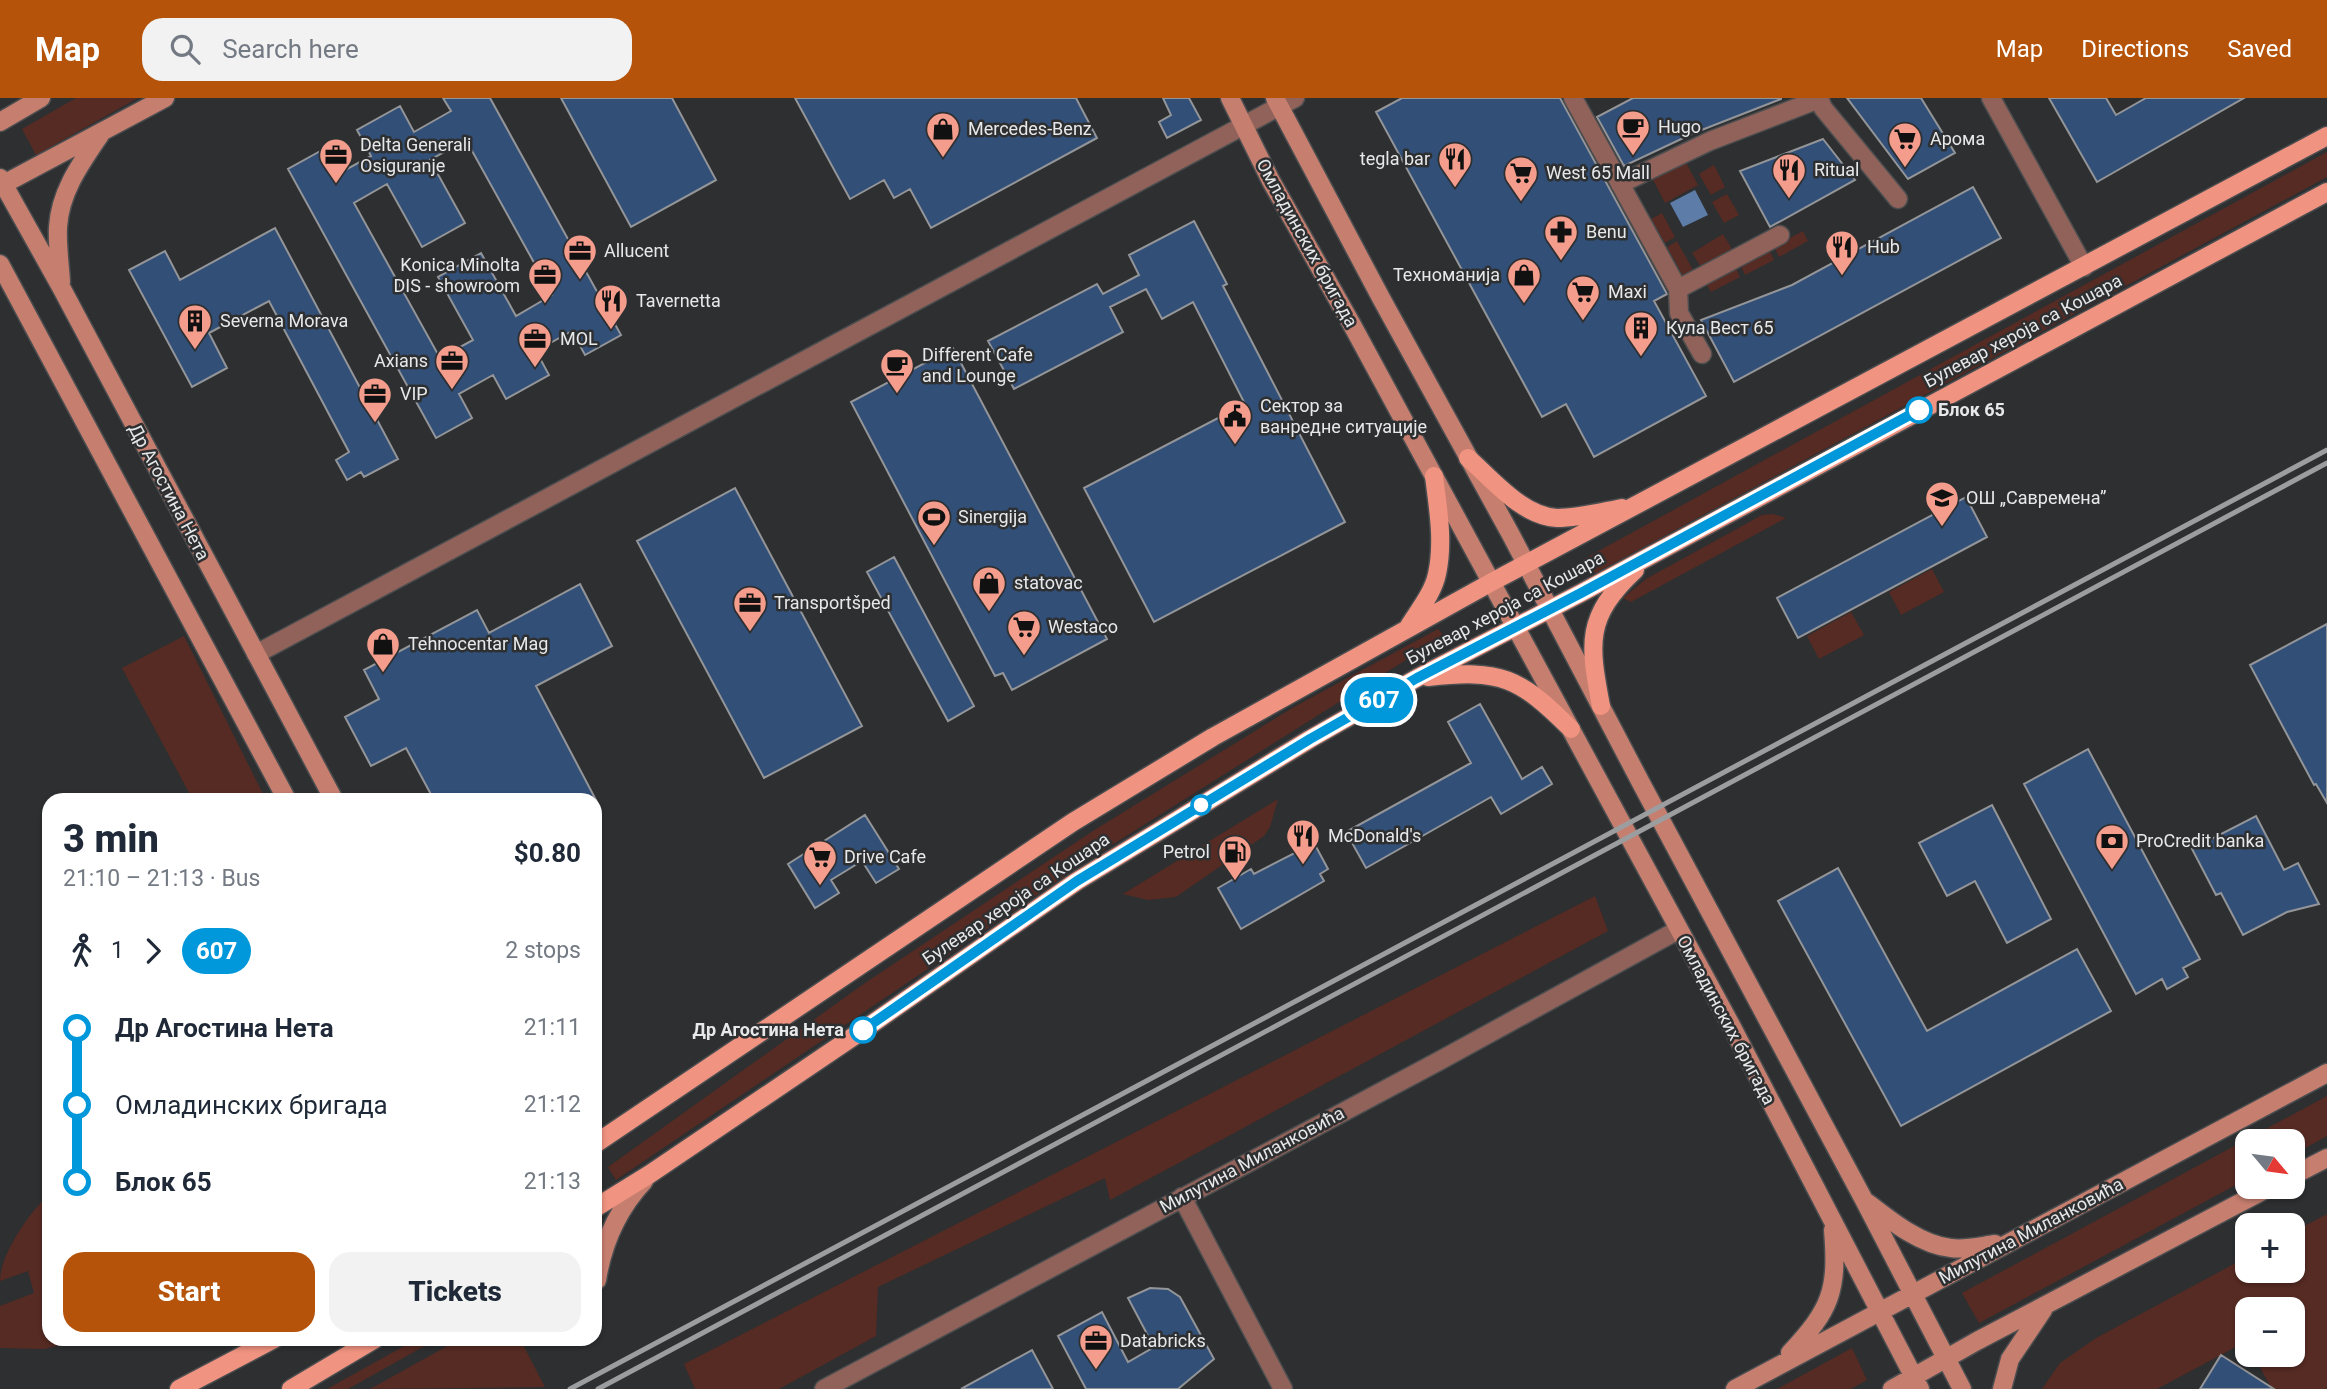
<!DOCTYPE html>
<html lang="en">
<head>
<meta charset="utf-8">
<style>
  :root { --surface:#fff; --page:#f2f2f3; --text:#1f2937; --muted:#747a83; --accent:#b45309 }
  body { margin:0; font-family:Roboto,sans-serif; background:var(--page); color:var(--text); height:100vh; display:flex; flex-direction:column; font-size:26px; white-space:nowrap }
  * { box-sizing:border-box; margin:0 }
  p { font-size:23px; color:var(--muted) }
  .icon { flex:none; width:38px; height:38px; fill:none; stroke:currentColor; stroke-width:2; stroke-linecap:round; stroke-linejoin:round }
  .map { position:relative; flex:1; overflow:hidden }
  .panel { position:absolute; left:42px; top:695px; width:560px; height:553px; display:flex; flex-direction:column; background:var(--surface); border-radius:21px; box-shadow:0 2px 5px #0004 }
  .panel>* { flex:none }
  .badge { padding:0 14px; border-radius:23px; font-size:24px; line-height:46px }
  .needle { width:46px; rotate:119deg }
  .buttons { position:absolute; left:2235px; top:1031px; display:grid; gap:14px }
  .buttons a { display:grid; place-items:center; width:70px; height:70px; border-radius:14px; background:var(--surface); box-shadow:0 2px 5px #0004; font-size:35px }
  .map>.badge { position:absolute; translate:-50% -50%; box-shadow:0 0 0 4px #fff }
  .legs { display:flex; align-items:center; gap:10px; height:77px; padding:0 21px; font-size:23px }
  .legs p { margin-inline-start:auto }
  .summary { display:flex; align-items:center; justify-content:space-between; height:119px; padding:0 21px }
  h1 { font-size:38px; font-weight:800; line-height:52px }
  .action { display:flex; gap:14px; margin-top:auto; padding:14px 21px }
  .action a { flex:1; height:80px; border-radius:21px; background:var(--accent); color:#fff; font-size:28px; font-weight:800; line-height:80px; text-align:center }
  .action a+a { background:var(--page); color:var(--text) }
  ul { padding:0 21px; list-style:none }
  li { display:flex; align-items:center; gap:24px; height:77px; font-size:26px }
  li i { display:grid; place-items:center; width:10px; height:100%; margin:0 9px; background:currentColor }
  li i::after { content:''; width:18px; height:18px; margin:-9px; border:5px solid; border-radius:50%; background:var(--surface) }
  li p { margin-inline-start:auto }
  li:first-child i { background:linear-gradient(#0000 50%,currentColor 0) }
  li:last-child i { background:linear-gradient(currentColor 50%,#0000 0) }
  header { display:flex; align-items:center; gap:42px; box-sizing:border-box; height:98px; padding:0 35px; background:var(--accent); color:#fff }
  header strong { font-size:33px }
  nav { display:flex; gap:38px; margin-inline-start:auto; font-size:24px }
  .search { width:490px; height:63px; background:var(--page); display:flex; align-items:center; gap:18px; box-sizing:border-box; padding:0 24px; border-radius:21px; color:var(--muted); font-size:26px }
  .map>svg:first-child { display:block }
</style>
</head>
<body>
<header>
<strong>Map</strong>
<div class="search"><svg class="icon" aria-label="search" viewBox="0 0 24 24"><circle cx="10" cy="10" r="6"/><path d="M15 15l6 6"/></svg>Search here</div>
<nav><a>Map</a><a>Directions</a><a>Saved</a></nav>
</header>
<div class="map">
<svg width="2327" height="1291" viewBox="0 0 2327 1291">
  <rect width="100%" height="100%" fill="#2d2f31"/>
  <!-- green -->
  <path fill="#562b23" d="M76,0h62l-102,57 -14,-26z
    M2327,54v25l-737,399 -8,-16z
    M1683,59l15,28 -33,18 -15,-29z
    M1714,67l11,22 -14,8 -12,-21z
    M1727,96l12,21 -15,8 -12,-21z
    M1662,115l13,24 -10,6 -14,-24z
    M1803,133l5,10 -29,16 -5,-11z
    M1723,136l9,15 -31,18 -9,-14z
    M1677,143l16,29 -10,6 -16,-29z
    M1769,151l5,11 -29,15 -5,-11z
    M1735,168l5,11 -29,15 -6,-10z
    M1773,416l13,4 -155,84 -8,-4 23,-19 116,-64z
    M1932,471l12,23 -43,23 -12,-23z
    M1851,514l13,23 -45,24 -12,-23z
    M1438,531l6,7 -348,219 -480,325 -8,-13 257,-184 231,-154 198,-122z
    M184,538l82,164h-73l-71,-132z
    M1278,701l-8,28 -6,9 -88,61 -28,3 -25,-6z
    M1595,798l13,35 -498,269 -5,-22 -227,109 -2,49 -97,53h-84l-11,-25z
    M2327,998v40l-34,19 -1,-14h-45v38l-268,144 -17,-30z
    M49,1097v144h37l-42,10 -44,-1v-42l34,-13 -6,-22 -28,10c0,-26 29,-69 49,-86z
    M2327,1116v175h-55l-19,-34 39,-1v-45h-45v35l-2,-2 -88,47h-115l18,-26 36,-25 151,-81v13h45l1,-38z
    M417,1241h20l-89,50h-21z
    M460,1241h60l25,48 -175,2z
    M1852,1250l15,32 -16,9h-74z"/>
  <!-- water -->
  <path fill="#5d7ca8" d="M1695,92l13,25 -25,12 -13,-24z"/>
  <!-- building -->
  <path fill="#324f78" stroke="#939598" stroke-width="2" fill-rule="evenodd" d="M443,0h47l131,237 -36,20 -13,-24 -36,20 13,24 -43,24 -13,-24 -34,19 13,24 -36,20 -148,-269 36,-20 14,25 33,-18 -14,-26 43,-24 14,26 37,-21zM466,42l86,155 -36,21 -35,-63 -43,24 35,63 -33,18 -86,-155 33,-19 35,63 43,-24 -35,-63z
    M561,0h111l44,82 -85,47z
    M795,0h281l21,40 -166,90 -21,-39 -16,9 -10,-18 -34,19z
    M1163,0h26l12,22 -34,18 -8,-16 12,-7z
    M1402,0h158l107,196 -13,7 52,95 -112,61 -28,-53 -24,13 -166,-305z
    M1633,0h148v1l-87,34 -70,33 -27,-49z
    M1847,0h74l34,55 -47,26z
    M2049,0h57l10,17 30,-17h98l-147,84z
    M1823,41l32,41 -85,47 -30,-56z
    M1973,89l28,51 -267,144 -33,-62 91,-35z
    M1194,123l33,63 -4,2 122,236 -191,100 -70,-134 161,-84 -52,-102 -31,17 -16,-30 -36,18 13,25 -109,57 -26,-48 109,-57 6,10 36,-19 -10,-20z
    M275,130l123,231 -34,18 -3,-5 -14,8 -11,-20 13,-8 -80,-151 -60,32 18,35 -35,19 -63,-117 36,-19 15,29z
    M953,250l154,291 -95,51 -9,-17 -8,3 -144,-274z
    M735,390l127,238 -98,52 -127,-237z
    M1966,399l21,40 -189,101 -21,-40z
    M894,459l80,149 -26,15 -81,-149z
    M580,486l32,62 -76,40 60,114h-162l-28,-52 -35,18 -26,-49 34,-18 -15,-29 113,-60 12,23z
    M2327,526v179l-11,-19 -2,1 -64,-120z
    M1480,606l42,75 20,-12 10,17 -51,30 -10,-17 -125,71 -20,-36 125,-69 -23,-41z
    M2088,651l112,210 -17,9 5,9 -21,12 -5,-10 -26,15 -112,-210z
    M1992,707l59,114 -44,24 -32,-62 -28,15 -28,-53z
    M865,717l34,54 -23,14 -14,-22 -31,19 8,13 -24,15 -27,-44z
    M2256,718l28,54 14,-7 21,41 -32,8 -44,23 -22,-42 -5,2 -24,-46z
    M1314,745l14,26 -8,5 4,7 -83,48 -23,-41 33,-19 3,5z
    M1838,770l89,163 150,-82 34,62 -210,115 -123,-225z
    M1150,1190l18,1 12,8 34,62 -36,30h-92l-28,-53 44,-24 26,50 26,-15 -26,-49z
    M1032,1252l21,39h-92z
    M2221,1257l53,34h-74z"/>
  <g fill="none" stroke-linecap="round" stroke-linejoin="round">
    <!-- street casing -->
    <g stroke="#4b4d4f" stroke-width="21">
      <path id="street" d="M1573,0l105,191 1,24 23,41
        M1819,0l4,10 75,91
        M1991,0l93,169
        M1620,86l90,-43 109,-42
        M1678,191l102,-54
        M256,556l1039,-556
        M1182,1099l101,192
        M824,1291l615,-328 239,-131"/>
    </g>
    <!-- secondary casing -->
    <g stroke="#4b4d4f" stroke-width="21">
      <path id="secondary" d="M1230,0l41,83 80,142 381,704 188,362
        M1275,0l106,200 130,237 130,248 223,417 98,189
        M0,24l41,-24
        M0,80l62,111 272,511
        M0,88l165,-88
        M0,166l287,536
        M61,184c-1,-18 -4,-37 -3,-55 2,-35 23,-64 42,-92
        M2292,1078l35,-18
        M1868,1105c23,18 53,42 83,45 14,2 30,-2 44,-4
        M597,1182c6,-38 20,-70 47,-99
        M1790,1255c41,-44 48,-62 43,-123
        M1735,1291l592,-316
        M1892,1291l85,-48 295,-155
        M2002,1291l8,-30 33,-49"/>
    </g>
    <!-- primary casing -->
    <g stroke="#4b4d4f" stroke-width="21">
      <path id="primary" d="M1468,360c25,22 54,58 89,60 21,0 44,-6 65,-10
        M1409,528c10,-16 24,-33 28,-52 7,-32 1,-66 -3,-98
        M1428,579c73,-8 91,0 143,52
        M1601,608c-12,-63 -16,-89 34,-136
        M595,1046l478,-322 140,-85 277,-154 837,-447
        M595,1110l55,-34 213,-144 214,-149 233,-142 107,-61 164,-85 746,-401
        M179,1291l95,-50
        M291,1291l84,-50"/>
    </g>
    <!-- street -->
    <use href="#street" stroke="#906259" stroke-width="18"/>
    <!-- secondary -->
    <use href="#secondary" stroke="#c67e6f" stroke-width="18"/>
    <!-- primary -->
    <use href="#primary" stroke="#f09380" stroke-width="18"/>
    <!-- rail -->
    <path stroke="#9b9d9f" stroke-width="5" d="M570,1291l1757,-939
      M598,1291l1729,-926"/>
  </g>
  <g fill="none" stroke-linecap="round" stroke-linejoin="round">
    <!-- line-1 casing -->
    <g stroke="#fff" stroke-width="16">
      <path id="line-1" d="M863,932l214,-149 233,-142 107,-61 164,-85 338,-183"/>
    </g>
    <!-- line-1 -->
    <use href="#line-1" stroke="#0098da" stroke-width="10"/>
  </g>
  <!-- icons -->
  <defs>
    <g id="cafe-pin" transform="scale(1.75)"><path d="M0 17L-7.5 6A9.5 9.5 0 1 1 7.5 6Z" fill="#f49d8c" stroke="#2d2f31"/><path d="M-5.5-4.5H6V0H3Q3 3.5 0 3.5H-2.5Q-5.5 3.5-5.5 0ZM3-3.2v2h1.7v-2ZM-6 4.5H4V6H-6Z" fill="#111"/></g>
    <g id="shop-pin" transform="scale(1.75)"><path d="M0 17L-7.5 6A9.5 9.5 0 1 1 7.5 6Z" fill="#f49d8c" stroke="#2d2f31"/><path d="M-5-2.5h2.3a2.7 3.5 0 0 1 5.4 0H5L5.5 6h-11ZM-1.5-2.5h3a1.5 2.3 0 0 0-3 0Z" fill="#111"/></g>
    <g id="supermarket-pin" transform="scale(1.75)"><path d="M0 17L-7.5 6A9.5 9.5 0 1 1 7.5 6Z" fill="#f49d8c" stroke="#2d2f31"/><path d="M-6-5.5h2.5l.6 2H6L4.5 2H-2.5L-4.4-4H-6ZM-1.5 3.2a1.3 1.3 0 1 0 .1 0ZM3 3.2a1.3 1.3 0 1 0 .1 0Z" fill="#111"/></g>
    <g id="office-pin" transform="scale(1.75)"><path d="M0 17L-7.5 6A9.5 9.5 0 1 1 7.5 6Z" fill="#f49d8c" stroke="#2d2f31"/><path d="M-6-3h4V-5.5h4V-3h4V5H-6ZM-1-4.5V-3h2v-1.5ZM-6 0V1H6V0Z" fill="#111"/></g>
    <g id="restaurant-pin" transform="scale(1.75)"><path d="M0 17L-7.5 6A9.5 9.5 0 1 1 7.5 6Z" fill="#f49d8c" stroke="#2d2f31"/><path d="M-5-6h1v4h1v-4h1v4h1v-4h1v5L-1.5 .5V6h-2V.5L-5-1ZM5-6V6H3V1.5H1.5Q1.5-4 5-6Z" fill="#111"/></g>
    <g id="pharmacy-pin" transform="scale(1.75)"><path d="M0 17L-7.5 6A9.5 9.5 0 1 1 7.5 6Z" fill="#f49d8c" stroke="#2d2f31"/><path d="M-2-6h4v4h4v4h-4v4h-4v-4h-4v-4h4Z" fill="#111"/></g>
    <g id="building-pin" transform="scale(1.75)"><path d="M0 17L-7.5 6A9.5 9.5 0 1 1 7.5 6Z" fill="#f49d8c" stroke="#2d2f31"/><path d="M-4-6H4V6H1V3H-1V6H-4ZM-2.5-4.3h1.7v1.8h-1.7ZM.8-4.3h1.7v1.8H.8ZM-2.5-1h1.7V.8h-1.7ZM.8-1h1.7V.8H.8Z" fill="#111"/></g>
    <g id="civic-pin" transform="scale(1.75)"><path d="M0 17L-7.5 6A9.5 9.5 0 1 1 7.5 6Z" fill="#f49d8c" stroke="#2d2f31"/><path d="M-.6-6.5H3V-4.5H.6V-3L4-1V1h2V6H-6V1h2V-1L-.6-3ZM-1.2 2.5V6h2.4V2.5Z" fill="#111"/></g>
    <g id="school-pin" transform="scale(1.75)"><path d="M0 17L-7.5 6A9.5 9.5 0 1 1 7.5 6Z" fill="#f49d8c" stroke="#2d2f31"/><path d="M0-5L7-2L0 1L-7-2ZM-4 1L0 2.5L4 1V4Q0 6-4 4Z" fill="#111"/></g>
    <g id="stadium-pin" transform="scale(1.75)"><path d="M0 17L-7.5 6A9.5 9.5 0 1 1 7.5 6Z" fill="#f49d8c" stroke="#2d2f31"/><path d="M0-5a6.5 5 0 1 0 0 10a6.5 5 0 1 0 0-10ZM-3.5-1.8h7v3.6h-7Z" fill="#111"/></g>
    <g id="bank-pin" transform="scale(1.75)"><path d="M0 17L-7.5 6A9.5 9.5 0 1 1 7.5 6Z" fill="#f49d8c" stroke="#2d2f31"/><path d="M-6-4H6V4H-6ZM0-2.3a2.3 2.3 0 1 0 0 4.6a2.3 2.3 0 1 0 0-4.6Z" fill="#111"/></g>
    <g id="fuel-pin" transform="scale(1.75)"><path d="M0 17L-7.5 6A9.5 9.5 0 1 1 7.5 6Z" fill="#f49d8c" stroke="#2d2f31"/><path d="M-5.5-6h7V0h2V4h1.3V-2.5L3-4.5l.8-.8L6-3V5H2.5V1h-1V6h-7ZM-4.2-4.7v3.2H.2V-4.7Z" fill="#111"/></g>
  </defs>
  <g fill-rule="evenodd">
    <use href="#cafe-pin" x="1633" y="29"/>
    <use href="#shop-pin" x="943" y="31"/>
    <use href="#supermarket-pin" x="1905" y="41"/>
    <use href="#office-pin" x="336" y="57"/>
    <use href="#restaurant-pin" x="1455" y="61"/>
    <use href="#restaurant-pin" x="1789" y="72"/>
    <use href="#supermarket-pin" x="1521" y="75"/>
    <use href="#pharmacy-pin" x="1561" y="134"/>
    <use href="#restaurant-pin" x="1842" y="149"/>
    <use href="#office-pin" x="580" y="153"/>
    <use href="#office-pin" x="545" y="177"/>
    <use href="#shop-pin" x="1524" y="177"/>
    <use href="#supermarket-pin" x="1583" y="194"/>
    <use href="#restaurant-pin" x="611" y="203"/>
    <use href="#building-pin" x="195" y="223"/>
    <use href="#building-pin" x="1641" y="230"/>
    <use href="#office-pin" x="535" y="241"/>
    <use href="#office-pin" x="452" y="263"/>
    <use href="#cafe-pin" x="897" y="267"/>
    <use href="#office-pin" x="375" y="296"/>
    <use href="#civic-pin" x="1235" y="318"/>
    <use href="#school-pin" x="1942" y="400"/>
    <use href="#stadium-pin" x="934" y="419"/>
    <use href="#shop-pin" x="989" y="485"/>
    <use href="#office-pin" x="750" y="505"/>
    <use href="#supermarket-pin" x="1024" y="529"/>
    <use href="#shop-pin" x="383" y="546"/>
    <use href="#restaurant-pin" x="1303" y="738"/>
    <use href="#bank-pin" x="2112" y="743"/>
    <use href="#fuel-pin" x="1235" y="754"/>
    <use href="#supermarket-pin" x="820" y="759"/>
    <use href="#office-pin" x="1096" y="1243"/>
  </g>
  <!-- markers -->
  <g fill="#fff" stroke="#0098da" stroke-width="3.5">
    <circle cx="1919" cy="312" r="12"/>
    <circle cx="1201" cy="707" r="9"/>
    <circle cx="863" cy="932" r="12"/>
  </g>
  <g text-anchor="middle" stroke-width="5" stroke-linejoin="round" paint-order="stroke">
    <!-- poi labels -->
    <g font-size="18" fill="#e7e8ea" stroke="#2d2f31" text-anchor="start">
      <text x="1658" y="35">Hugo</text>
      <text x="968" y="37">Mercedes-Benz</text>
      <text x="1930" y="47">Арома</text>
      <text x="360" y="53">Delta Generali<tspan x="360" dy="21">Osiguranje</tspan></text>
      <text x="1430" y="67" text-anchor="end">tegla bar</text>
      <text x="1814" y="78">Ritual</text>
      <text x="1546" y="81">West 65 Mall</text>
      <text x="1586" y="140">Benu</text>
      <text x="1867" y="155">Hub</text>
      <text x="604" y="159">Allucent</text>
      <text x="520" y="173" text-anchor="end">Konica Minolta<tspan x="520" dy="21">DIS - showroom</tspan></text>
      <text x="1500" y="183" text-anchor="end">Техноманија</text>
      <text x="1608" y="200">Maxi</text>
      <text x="636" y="209">Tavernetta</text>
      <text x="220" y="229">Severna Morava</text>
      <text x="1666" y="236">Кула Вест 65</text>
      <text x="560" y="247">MOL</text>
      <text x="922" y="263">Different Cafe<tspan x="922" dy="21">and Lounge</tspan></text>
      <text x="428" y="269" text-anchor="end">Axians</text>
      <text x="400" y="302">VIP</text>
      <text x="1260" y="314">Сектор за<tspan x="1260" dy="21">ванредне ситуације</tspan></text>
      <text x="1966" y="406">ОШ „Савремена”</text>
      <text x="958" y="425">Sinergija</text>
      <text x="1014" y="491">statovac</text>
      <text x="774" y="511">Transportšped</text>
      <text x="1048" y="535">Westaco</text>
      <text x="408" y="552">Tehnocentar Mag</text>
      <text x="1328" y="744">McDonald's</text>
      <text x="2136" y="749">ProCredit banka</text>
      <text x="1210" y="760" text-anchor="end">Petrol</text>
      <text x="844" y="765">Drive Cafe</text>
      <text x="1120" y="1249">Databricks</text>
    </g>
    <!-- street labels -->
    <g font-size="18" fill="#e7e8ea" stroke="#2d2f31">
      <text transform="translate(1307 145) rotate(61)" y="6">Омладинских бригада</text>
      <text transform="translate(2023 233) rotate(-28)" y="6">Булевар хероја са Кошара</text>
      <text transform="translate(169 394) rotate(62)" y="6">Др Агостина Нета</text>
      <text transform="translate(1505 510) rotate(-28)" y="6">Булевар хероја са Кошара</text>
      <text transform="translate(1016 801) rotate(-34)" y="6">Булевар хероја са Кошара</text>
      <text transform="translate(1726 922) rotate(62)" y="6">Омладинских бригада</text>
      <text transform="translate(1252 1062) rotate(-28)" y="6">Милутина Миланковића</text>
      <text transform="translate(2031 1133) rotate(-28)" y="6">Милутина Миланковића</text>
    </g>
    <!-- stop labels -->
    <g font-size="18" font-weight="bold" fill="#e7e8ea" stroke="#2d2f31" text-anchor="start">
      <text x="1938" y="318">Блок 65</text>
      <text x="844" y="938" text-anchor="end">Др Агостина Нета</text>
    </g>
  </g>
</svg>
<div class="buttons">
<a><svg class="needle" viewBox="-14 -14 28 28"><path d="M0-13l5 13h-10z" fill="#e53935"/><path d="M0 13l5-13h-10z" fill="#747a83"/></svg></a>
<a>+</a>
<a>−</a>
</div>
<b class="badge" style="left:1379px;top:602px;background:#0098da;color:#fff">607</b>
<section class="panel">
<div class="summary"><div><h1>3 min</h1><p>21:10 – 21:13 · Bus</p></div><b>$0.80</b></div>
<div class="legs"><svg class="icon" aria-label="walk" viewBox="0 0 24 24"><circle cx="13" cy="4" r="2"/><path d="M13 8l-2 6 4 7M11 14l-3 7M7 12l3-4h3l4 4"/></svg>1<svg class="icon" aria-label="forward" viewBox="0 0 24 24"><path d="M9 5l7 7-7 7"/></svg><b class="badge" style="background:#0098da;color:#fff">607</b><p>2 stops</p></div>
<ul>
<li><i style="color:#0098da"></i><b>Др Агостина Нета</b><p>21:11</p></li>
<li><i style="color:#0098da"></i><span>Омладинских бригада</span><p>21:12</p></li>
<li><i style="color:#0098da"></i><b>Блок 65</b><p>21:13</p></li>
</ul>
<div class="action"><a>Start</a><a>Tickets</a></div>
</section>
</div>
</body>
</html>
